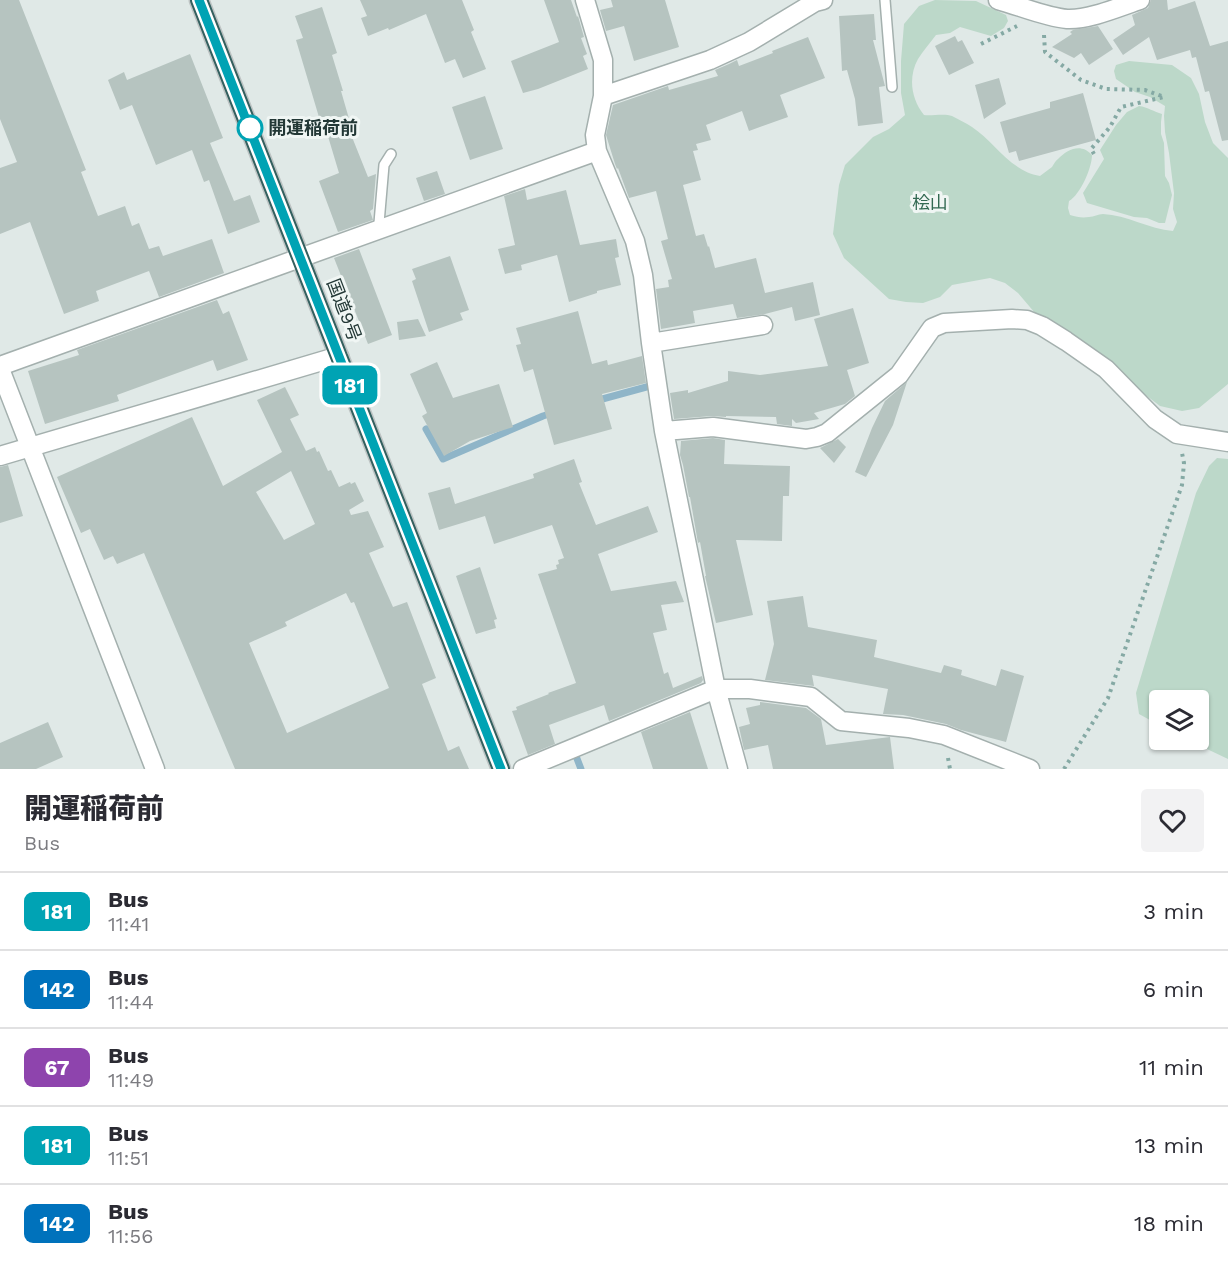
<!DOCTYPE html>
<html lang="en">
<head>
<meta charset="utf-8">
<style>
  :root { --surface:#fff; --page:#f2f2f3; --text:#2b2b33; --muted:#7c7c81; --line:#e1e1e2 }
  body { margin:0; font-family:"Work Sans","Noto Sans JP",sans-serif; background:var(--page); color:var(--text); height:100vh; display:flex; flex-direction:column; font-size:22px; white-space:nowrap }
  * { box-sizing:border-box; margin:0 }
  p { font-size:20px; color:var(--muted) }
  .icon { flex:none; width:33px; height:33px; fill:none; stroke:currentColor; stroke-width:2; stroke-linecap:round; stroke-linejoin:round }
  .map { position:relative; height:769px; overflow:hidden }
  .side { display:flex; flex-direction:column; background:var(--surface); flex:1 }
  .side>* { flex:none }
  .badge { padding:0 12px; border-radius:9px; font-size:21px; line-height:39px }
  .buttons { position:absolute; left:1149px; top:690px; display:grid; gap:12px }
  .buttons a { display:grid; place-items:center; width:60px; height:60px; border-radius:6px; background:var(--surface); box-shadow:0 2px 4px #0004; font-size:30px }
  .map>.badge { position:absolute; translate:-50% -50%; box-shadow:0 0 0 3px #fff }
  .round { display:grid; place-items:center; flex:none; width:63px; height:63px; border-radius:6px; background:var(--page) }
  .head { display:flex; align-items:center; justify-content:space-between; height:102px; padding:0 24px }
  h1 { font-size:28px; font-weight:800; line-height:45px }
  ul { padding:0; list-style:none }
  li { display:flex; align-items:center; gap:18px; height:78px; padding:0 24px; border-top:2px solid var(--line) }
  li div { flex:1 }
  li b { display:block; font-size:22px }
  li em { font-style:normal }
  li .badge { min-width:66px; font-weight:700; text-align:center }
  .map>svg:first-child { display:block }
</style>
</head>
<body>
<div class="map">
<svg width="1228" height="769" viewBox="0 0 1228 769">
  <rect width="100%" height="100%" fill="#e0e9e7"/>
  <!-- green -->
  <path fill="#bcd8c9" d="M935,0l41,1 30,14 2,6 -4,7 -13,8 -31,-9 -10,6 -14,2c-6,8 -13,16 -18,24 -10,18 -7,40 6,56 8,1 21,-2 28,1 6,3 14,7 20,11 23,15 38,44 68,49 4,-3 8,-6 12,-9 2,-3 3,-6 6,-8 10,-10 23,-16 34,-4 0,13 -12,40 -23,46l-1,7 2,7c7,2 12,3 19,2 5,0 9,-3 14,-3 24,1 46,15 70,17l4,-9 -4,-13 1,-16 -5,-40 -4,-21 -1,-16 1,-10 -15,-9 -15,-5 -19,-13 -2,-8 2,-6 13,-4 43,4 19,13 8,16 6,28 8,21 15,15v226l-29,24 -17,3 -22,-5 -72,-55 -36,-24 -17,-14 -17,-20 -13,-10 -15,-5 -38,7 -12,12 -17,6 -17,-1 -17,-3 -45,-41 -11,-24 6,-49 6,-20 28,-28 16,-8 16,-14 -4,-22v-32l3,-37 15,-18z
    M1139,106c9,1 15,6 23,8l-1,8v12l3,9 1,33 4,7 3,12 -7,28h-6l-12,-5 -13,-1 -47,-14 -4,-10 21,-34 -4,-9 16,-25 11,-13z
    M1217,458l11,1v300l-40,-19h10v-40h-38l-1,25 -20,-11 -3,-21 60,-200 13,-27z"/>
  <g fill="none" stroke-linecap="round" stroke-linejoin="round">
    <!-- stream -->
    <path stroke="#8fb5c8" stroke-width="7" d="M595,401l55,-15
      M426,429l17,30 100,-43 9,-3
      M576,756l5,13"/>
  </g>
  <!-- building -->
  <path fill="#b6c4c0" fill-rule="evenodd" d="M0,0h19l67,170 -5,2 17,44 27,-10 7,20 7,-3 10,26 10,-3 4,10 49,-17 12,34 -65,24 -10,-26 -53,20 3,10 -35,13 -34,-92 -30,12v-66l17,-6 -17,-43z
    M360,0h102l12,30 -3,2 15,37 -23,9 -8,-19 -10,4 -19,-49 -37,16 -1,-2 -20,8 -7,-18 6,-2z
    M544,0h27l6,17 1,-1 6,21 -3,1 6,16 -4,2 5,13 -50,20 -15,4 -12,-32 48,-19z
    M611,0h54l14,47 -45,14 -10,-35 -18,5 -6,-21 13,-3z
    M1151,0h16l1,10 27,-9 15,45 18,-5v99l-6,1 -13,-50 -4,1 -9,-35 -4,1 -2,-8 -33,10 -8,-23 -26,18 -10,-15 22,-15 -3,-10 16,-7z
    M322,7l15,46 -5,2 11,36h-2l13,45 -2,1 16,40 8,-3 -3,35 -3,2 3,9 -35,12 -19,-51 20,-8 -12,-40 -3,1 -28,-94 7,-2 -8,-22z
    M874,14l2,26h-3l12,46 -6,1 4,36 -25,3 -3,-27 -8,-29 -5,1 -3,-55z
    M1098,26l15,23 -24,16 -8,-12 -7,5 -22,-11 20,-13 -2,-2 3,-2z
    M955,36l3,6 4,-2 12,23 -25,12 -14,-29z
    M808,37l17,41 -45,17 8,22 -39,14 -7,-20 -36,14 5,15 -15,4 2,6 -5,1 8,29 -18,5 13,51 8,-2 4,13 1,-1 6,22 41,-10 9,35 48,-11 7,33 -25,6 -3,-14 -27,7 -28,4 -4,-14 -40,7 2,12 -34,6 -5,-40 13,-2 -1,-7 4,-1 -11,-38 7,-2 -12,-48 -27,7 -11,-30 -1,1 -2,-5 -9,-29 7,-30 55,-19 1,4 49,-14 -3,-6 14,-6 8,-4 2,6 34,-13 -1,-2z
    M190,54l33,84 -13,5 24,58 16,-6 10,27 -32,12 -19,-54 -5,2 -12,-32 -36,15 -24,-60 -12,5 -12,-30 16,-8 3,8z
    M999,78l7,26 -22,15 -9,-34z
    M1083,93l13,47 -77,21 -3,-10 -7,2 -9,-31 50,-14v-6z
    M485,96l18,53 -33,11 -18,-53z
    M437,171l8,23 -21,7 -8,-23z
    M525,189l2,11 39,-10 14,55 36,-6 3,18 -4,1 6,27 -24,6v2l-28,9 -12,-47 -36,10 1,5 -17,4 -7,-25 17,-4 -11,-49z
    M359,249l33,86 -24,9 -34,-86z
    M450,256l19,54 -9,3 3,7 -34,12 -17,-51 4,-2 -4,-10z
    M217,300l6,14 6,-3 19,49 -31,11 -4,-11 -96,35 2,6 -74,23 -17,-53 51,-16 -2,-5z
    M853,308l16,55 -22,7 8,26 -10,8 -31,9 5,6 -23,4 -4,-4v7l-15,-2 -1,-7 -50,-1v1l-14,-1 -38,3 -4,-26 18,-3v3l40,-12v-10l32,4 68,-9 -14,-47z
    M578,311l14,53 15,-4 1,5 34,-9 4,27 -44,11 10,35 -58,16 -21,-76 -9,3 -8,-27 5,-1 -5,-16z
    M418,319l8,17 -27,4 -2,-18z
    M437,362l16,36 46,-14 14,43 -43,14 -26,15 -22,-40 5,-3 -17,-39z
    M907,382l-14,43 -27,52 -11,-5 17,-44 13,-27z
    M285,387l14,28 -9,4 16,32 9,-4 2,5 2,-1 9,20 3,-1 8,17 11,-5 1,2 4,-2 9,19 -15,9 2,5 17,-4 16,36 -15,6 24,54 14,-5 29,76 -14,6 26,67 11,-5 10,23h-234l-91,-216 -27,11 -4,-8 -9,4 -14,-31 -9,4 -24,-56 135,-60 31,69 59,-34 -25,-52zM291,471l24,53 -31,16 -28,-48zM346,593l5,10 3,-1 35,86 -102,45 -38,-90 38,-17 -2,-4z
    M713,438l12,2 -1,24 66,2 -1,30h-6l-1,45 -46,-1 17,75 -37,8 -11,-47h1l-6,-34 -2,1 -8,-46h-1l-6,-32 -3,-10 1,-14z
    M838,439l8,8 -12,16 -14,-15z
    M574,459l8,23 -3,1 17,42 52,-19 10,26 -60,22 13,37 65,-10 8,21 -23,3 6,25 -14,3 11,41 4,-2 5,16 29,-12 1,4 -2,3 -92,38 -5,-16 -55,20 6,19 -27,11 -16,-44 5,-1 -1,-3 33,-13 -1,-1 28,-10 -38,-109 19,-5 -1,-4 3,-1 -1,-4 6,-2 -12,-33 -58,19 -9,-28 -46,14 -11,-37 22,-6 5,17 79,-26 -1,-4z
    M8,465l15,51 -23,7v-56z
    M480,567l17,52 -3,1 2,8 -20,6 -20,-58z
    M803,596l5,31 69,13 -3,17 67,16 3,-8 18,5 -1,5 35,11 5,-17 23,7 -18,66 -45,-12 -15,-6 -43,-9 -20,-1 5,-25 -76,-14 2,11 -49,-6 9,-36 -7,-43z
    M760,702l46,6 15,11 5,26 64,-8 4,32h-121l-5,-24 -24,5 -5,-23 11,-3 -4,-16 14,-3z
    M690,712l18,57h-55l-12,-37z
    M48,722l15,35 -27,12h-36v-26z"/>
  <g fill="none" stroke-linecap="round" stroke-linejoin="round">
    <!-- lane casing -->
    <g stroke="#a4b0ae" stroke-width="12">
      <path id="lane" d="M885,0l7,87
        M381,230l-2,-7 5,-58 7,-11"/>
    </g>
    <!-- street casing -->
    <g stroke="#a4b0ae" stroke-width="21">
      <path id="street" d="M585,0l18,60v36l-8,39 2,16 38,90 8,34 8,68 13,88 52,258 22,80
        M998,0c22,6 47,17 69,19 22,1 52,-12 73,-19
        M603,96l107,-36 39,-18 66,-40 8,-2
        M651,343l112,-18
        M0,366l597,-215
        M0,369l155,400
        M664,431l49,-4 93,12 11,-2 10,-4 72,-58 33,-47 12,-5 68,-4 15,1 15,6 24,15 40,28 49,50 22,15 51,8
        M0,456l339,-100
        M523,769l193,-80h34l61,8 30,24 68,7 35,7 86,34"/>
    </g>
    <!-- highway casing -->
    <g stroke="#bdc3c3" stroke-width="21">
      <path id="highway" d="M199,0l302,769"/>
    </g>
    <!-- path -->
    <path stroke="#85a9a4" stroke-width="4" stroke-dasharray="3 4.5" stroke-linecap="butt" d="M1044,35l1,17 36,28 25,9 39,1 19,7 -43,10 -11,20 -19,22 3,5
      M981,44l36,-18
      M948,758l2,11
      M1064,769l44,-71 74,-213 2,-22 -2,-10"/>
    <!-- lane -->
    <use href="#lane" stroke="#fff" stroke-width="9"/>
    <!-- street -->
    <use href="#street" stroke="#fff" stroke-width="18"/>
    <!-- highway -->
    <use href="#highway" stroke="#33605f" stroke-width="18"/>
  </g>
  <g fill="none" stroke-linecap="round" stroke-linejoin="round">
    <!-- line casing -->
    <g stroke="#fff" stroke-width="14">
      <path id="line" d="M199,0l302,769"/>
    </g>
    <!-- line -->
    <use href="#line" stroke="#00a3b4" stroke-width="9"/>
  </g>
  <!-- markers -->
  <circle fill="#fff" stroke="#00a3b4" stroke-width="3" cx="250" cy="128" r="12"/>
  <g text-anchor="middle" stroke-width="6" stroke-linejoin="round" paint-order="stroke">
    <!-- stop labels -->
    <g font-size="18" font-weight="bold" fill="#233836" stroke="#f0f6f4" text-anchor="start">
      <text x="268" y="134">開運稲荷前</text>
    </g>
    <!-- park labels -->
    <g font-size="18" fill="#326952" stroke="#f0f6f4">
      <text x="930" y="209">桧山</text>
    </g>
    <!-- street labels -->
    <g font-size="18" fill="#233836" stroke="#f0f6f4">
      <text transform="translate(344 310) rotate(69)" y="6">国道9号</text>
    </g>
  </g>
</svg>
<div class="buttons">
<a><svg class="icon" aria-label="layers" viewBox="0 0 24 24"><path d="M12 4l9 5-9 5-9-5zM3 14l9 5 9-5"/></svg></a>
</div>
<b class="badge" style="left:350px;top:385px;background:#00a3b4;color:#fff">181</b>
</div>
<section class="side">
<div class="head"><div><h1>開運稲荷前</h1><p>Bus</p></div><a class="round"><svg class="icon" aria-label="heart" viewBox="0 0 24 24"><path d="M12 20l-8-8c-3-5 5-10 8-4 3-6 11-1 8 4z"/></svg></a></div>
<ul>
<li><span class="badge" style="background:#00a3b4;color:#fff">181</span><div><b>Bus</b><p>11:41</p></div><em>3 min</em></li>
<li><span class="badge" style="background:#0072bc;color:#fff">142</span><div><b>Bus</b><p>11:44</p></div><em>6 min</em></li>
<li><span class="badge" style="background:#8e44ad;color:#fff">67</span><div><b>Bus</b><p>11:49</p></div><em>11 min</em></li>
<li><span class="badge" style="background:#00a3b4;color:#fff">181</span><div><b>Bus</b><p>11:51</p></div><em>13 min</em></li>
<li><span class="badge" style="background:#0072bc;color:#fff">142</span><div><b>Bus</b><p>11:56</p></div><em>18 min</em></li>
</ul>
</section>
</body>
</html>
